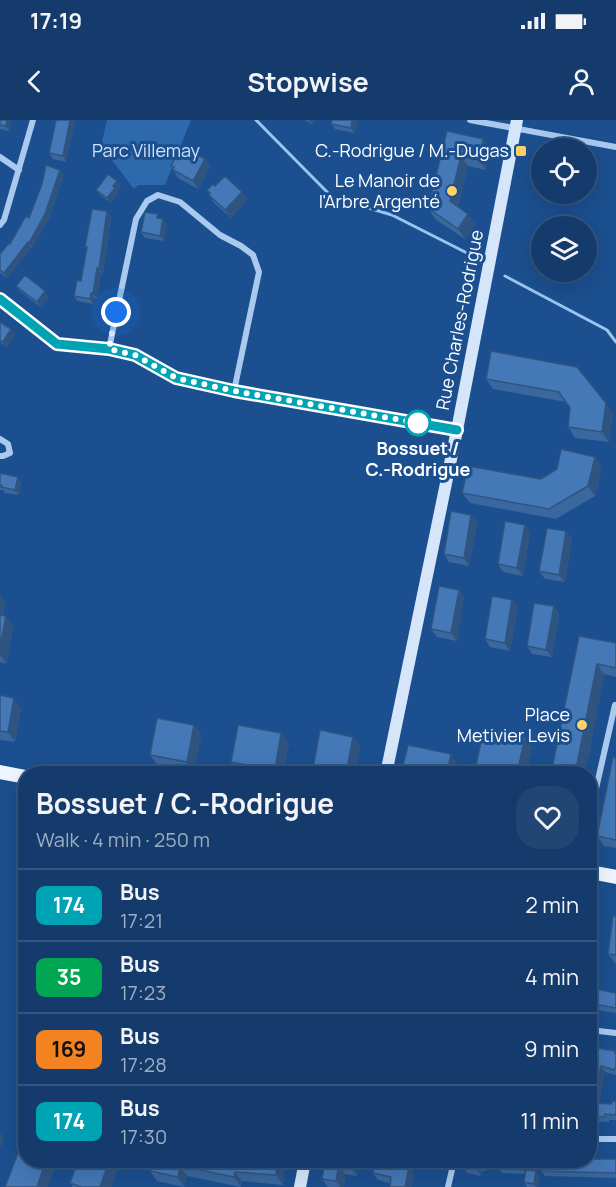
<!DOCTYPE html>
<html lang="en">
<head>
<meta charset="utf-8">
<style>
  :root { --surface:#143b6b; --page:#214673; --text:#f1f3f6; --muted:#9dadc1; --line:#33557e }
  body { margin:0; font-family:Manrope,sans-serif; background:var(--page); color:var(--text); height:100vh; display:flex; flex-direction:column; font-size:22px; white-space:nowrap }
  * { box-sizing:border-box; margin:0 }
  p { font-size:20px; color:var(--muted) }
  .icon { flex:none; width:33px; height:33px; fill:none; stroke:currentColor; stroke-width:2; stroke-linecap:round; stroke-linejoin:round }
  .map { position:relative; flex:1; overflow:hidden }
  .side { position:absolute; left:18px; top:646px; width:579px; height:402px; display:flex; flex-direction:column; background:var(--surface); border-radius:24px; box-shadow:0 6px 24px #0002,0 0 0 2px var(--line) }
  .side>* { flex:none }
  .badge { padding:0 12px; border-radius:9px; font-size:21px; line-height:39px }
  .controls { position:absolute; left:531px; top:18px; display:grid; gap:12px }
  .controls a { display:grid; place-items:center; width:66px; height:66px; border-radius:50%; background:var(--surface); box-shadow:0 6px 24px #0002,0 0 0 2px var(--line); font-size:30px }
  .you { position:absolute; width:30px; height:30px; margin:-15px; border:4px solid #fff; border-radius:50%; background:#1a73e8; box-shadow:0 0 0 9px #1a73e833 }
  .map>.badge { position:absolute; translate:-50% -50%; box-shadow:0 0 0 3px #fff }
  .round { display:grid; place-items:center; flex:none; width:63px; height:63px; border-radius:24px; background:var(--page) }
  .overview { display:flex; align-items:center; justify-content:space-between; height:102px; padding:0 18px }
  h1 { font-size:28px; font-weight:700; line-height:45px }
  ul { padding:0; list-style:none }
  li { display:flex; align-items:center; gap:18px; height:72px; padding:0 18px; border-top:2px solid var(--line) }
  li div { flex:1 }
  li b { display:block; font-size:22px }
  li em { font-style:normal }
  li .badge { min-width:66px; font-weight:700; text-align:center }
  .status { display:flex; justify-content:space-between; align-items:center; height:42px; padding:0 30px; background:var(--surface); direction:ltr }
  .status svg { height:16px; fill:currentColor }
  header { display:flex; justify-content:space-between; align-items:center; height:78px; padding:0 18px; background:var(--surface); font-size:27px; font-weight:700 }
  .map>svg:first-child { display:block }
</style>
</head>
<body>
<div class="status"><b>17:19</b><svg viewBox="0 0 49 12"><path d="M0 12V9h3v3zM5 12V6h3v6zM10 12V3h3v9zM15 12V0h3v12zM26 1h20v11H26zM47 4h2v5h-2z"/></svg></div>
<header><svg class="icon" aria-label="back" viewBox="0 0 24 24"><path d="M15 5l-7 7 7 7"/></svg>Stopwise<svg class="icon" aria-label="person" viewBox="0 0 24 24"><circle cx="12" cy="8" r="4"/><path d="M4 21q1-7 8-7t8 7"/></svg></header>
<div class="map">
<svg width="616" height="1067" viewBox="0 0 616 1067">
  <rect width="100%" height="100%" fill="#1b4f8f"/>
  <!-- green -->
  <path fill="#2e69ad" d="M107,0h84l-26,65h-27l-4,4 -33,-43z"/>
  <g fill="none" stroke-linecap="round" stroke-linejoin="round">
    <!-- stream -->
    <path stroke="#9cc4f0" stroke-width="3" d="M256,0l76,77 60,18 75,38
      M505,156l102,54 9,12"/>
    <!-- street -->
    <path stroke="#a9c9ee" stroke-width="6" d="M470,0l146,27
      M0,37l19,13
      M0,105l4,-5 29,-100
      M0,179l57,45 52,5 26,6 41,23 58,13 223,38
      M109,229l27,-130 11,-18 11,-6 22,7 40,33 21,11 12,9 6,17 -25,119
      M0,319l8,5 2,9 -7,3h-3
      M590,695l25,-110h1
      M590,910l26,3
      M590,1019h26
      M448,1067l6,-26"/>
    <!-- secondary -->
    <path stroke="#d6e6fa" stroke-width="12" d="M386,654l71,-344 60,-310
      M300,1067l5,-26"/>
    <!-- primary -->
    <path stroke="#f0f6ff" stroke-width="14" d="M0,652l26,5
      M590,752l26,5"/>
  </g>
  <!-- wall -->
  <path fill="#3a679d" d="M0,0h11l-2,11 -9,-2z
    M56,0h19l-9,42 -13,-3 -4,-6z
    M305,0h11l-3,5z
    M357,0l-3,13 -19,-4 -4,-5z
    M447,11l36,8 7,10 -4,21 -18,-4 -10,41 17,17 -10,15 -30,-20 -7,-11z
    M205,39l5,8 -12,22 -20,-11 -7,-12 7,-6z
    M60,50l4,5 -15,44 -17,29h-1l-24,30 -7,-5v-19l10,-10 19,-26z
    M117,61l4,5 -4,5 1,2 -7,10 -11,-8 -4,-5z
    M215,66l33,13 -17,19 -17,-15 -5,-8 1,-1 -3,-4z
    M107,91l4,6 -8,57 -2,-1 -4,26 -3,-1 -1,6 -16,-3 -3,-5 7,-15 6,-32 -2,-2z
    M167,104l-3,17 -19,-3 -4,-6z
    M16,166l33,11 -9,10 -20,-16z
    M0,202l15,13 -8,12 -7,-5z
    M577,247l36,46 -4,29 -34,-4 -7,-11 2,-19 -4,-6 -73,-13 -7,-10z
    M595,337l7,11 -7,28 -39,23 -86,-16 -8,-10 79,-14z
    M0,353l21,9 -2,13 -14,-2 -2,-3h-3z
    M477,402l-8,44 -20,-4 -5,-8z
    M525,405l5,7 -7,44 -20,-4 -5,-8z
    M566,411l6,8 -7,43 -20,-3 -6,-8z
    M459,470l5,7 -7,44 -20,-4 -6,-8z
    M0,474l5,7 -2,14 10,11 -7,38 -6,-2z
    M518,487l-8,44 -20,-4 -5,-8z
    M559,494l-7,43 -20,-3 -5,-8z
    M579,516l37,7v34l-12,-3 -19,100h-34z
    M0,575l21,13 -6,34 -15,-2z
    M194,605l7,10 -7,37 -37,-7 -7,-10z
    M289,623l-6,31h-35l-9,-2 -8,-10z
    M616,638v90l-12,-2 -7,-10z
    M616,796v48l-8,-10z
    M590,862l3,6 23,5v20l-18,-3 -4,-6 1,-4 -5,1z
    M615,931l1,2v22l-11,-3 -6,31 13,1 4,-2v18h-7v2l-19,-1v-65z
    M616,1039v19l-71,-2 -4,-5z
    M120,1041l-9,26h-38l-3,-4z
    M152,1041h132l1,1 -2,23 -41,-4 -1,6 -54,-11 -3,11 -27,-6 -7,-10z
    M318,1041h42l-3,15 -12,-2 -1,13h-16l-6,-8 2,-10z
    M487,1041l-2,10h-3l-1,5 -14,-3 -3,-5z
    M499,1041h27v9l13,6 -1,11h-11l-3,-5 1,-8 -23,-1 -3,-5z
    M409,1046l5,7 -2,14h-22v-4l-12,-3 -5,-7 14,-6 13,2z"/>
  <!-- shaded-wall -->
  <path fill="#305480" d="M7,0h4l-2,11 -3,-5z
    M70,0h5l-9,42 -3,-6z
    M309,0h7l-3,5z
    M352,0h5l-3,13 -3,-5z
    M483,19l7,10 -4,21 -7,-10z
    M461,36l7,10 -11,46 -7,-11z
    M205,39l5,8 -12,22 -5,-8z
    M60,50l4,5 -15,44 -17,29 -3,-5z
    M117,61l4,5 -4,5 1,2 -7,10 -4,-5z
    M242,72l6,7 -17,19 -6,-8z
    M107,91l4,6 -8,57 -4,-5z
    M468,94l7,10 -10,15 -7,-10z
    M163,99l4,5 -3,17 -4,-5z
    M28,122l3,6 -24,30 -3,-5z
    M97,148l4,5 -4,26 -4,-5z
    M45,171l4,6 -9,10 -3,-5z
    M91,173l3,5 -1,6 -3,-5z
    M11,209l4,6 -8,12 -4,-5z
    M606,283l7,10 -4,29 -7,-10z
    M595,337l7,11 -7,28 -7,-10z
    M18,357l3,5 -2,13 -4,-5z
    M471,395l6,7 -8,44 -5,-8z
    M525,405l5,7 -7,44 -6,-8z
    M566,411l6,8 -7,43 -6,-7z
    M459,470l5,7 -7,44 -6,-8z
    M0,474l5,7 -4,23 -1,-2z
    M512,480l6,7 -8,44 -5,-8z
    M554,486l5,8 -7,43 -6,-7z
    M6,496l7,10 -7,38 -6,-9v-8z
    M597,544l7,10 -19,100h-10z
    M14,578l7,10 -6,34 -7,-10z
    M194,605l7,10 -7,37 -7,-10z
    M281,613l8,10 -6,31h-5l-3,-4z
    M353,617l8,10 -6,27h-9z
    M525,617l7,10 -5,27h-10z
    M451,634l7,10 -2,10h-9z
    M590,809l4,6 -4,28z
    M601,946l4,6 -7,37 -4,-6z
    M0,1012l4,6 -4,12z
    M46,1041h11l-9,26h-11z
    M109,1041h11l-9,26h-11z
    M277,1041h7l1,1 -2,23 -7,-10z
    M351,1041h9l-3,15 -7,-10z
    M482,1041h5l-2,10 -4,-5z
    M523,1041h3v13l-4,-5z
    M339,1044l6,10 -1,13h-4l-4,-6z
    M478,1045l4,6 -1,5 -4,-6z
    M180,1046l7,10 -3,11 -6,-10z
    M409,1046l5,7 -2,14h-7z
    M536,1051l3,5 -1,11h-2l-2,-3z
    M235,1052l7,9 -1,6 -7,-10z"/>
  <!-- building -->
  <path fill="#4478b7" stroke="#305480" stroke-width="1.5" d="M0,0h7l-1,6 -6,-1z
    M56,0h14l-7,36 -14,-3z
    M332,0h20l-1,8 -20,-4z
    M447,11l36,8 -4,21 -18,-4 -11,45 18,13 -10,15 -30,-21z
    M184,27l21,12 -12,22 -20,-11 1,-3 -3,-1 4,-8 3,2z
    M46,45l14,5 -15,44 -16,29 -1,-1 -24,31 -4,-3v-16l9,-11 1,1 16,-28 3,2 13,-34z
    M108,54l9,7 -4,5 2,2 -8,10 -11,-8z
    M225,56l17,16 -17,18 -16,-15 1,-2 -3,-3 6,-6 2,2z
    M92,89l15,2 -8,58 -2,-1 -4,26 -2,-1 -1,6 -16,-3 3,-16 4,1 6,-34h-2z
    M145,92l13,2 -1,4 6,1 -3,17 -19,-4z
    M25,155l20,16 -8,11 -21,-16z
    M0,202l11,7 -8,13 -3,-2z
    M491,231l86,16 29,36 -4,29 -34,-5 2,-19 -11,-16 -73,-13z
    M561,329l34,8 -7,29 -39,23 -87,-16 6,-27 73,13 16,-10z
    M0,353l18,4 -3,13 -14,-3 1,-1 -2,-1z
    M451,391l20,4 -7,43 -20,-4z
    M505,401l20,4 -8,43 -19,-4z
    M547,408l19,3 -7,44 -20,-4z
    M439,466l20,4 -8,43 -20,-4z
    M492,476l20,4 -7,43 -20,-4z
    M534,483l20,3 -8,44 -19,-4z
    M0,495l6,1 -6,31z
    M579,516l37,7v25l-19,-4 -22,110h-24z
    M0,575l14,3 -6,34 -8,-1z
    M157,598l37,7 -7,37 -37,-7z
    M238,605l43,8 -6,37 -44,-8z
    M484,608l41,9 -8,37h-43z
    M320,610l33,7 -7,37h-34z
    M408,625l43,9 -4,20h-46z
    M613,637l3,1v82l-19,-4z
    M613,796h3v39l-8,-1z
    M590,868l26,5v15l-22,-4 2,-11 -6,1z
    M591,927l24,4v2h1v14l-2,3 -13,-4 -7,37 18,1v-3l4,1v13l-11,-1v3l-15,-1v-60z
    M26,1012v29h20l-9,26h-32z
    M590,1039h26v14l-75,-2v-10h49z
    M78,1041h31l-9,26h-19l-11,-4z
    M152,1041h125l-1,14 -41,-3 -1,5 -54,-11 -2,11 -28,-6z
    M323,1041h28l-1,5 -11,-2 -3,17 -14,-2 3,-18z
    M375,1041l9,2v4l16,2 1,-4 8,1 -4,21h-15l1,-10 -18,-4z
    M465,1041h17l-1,5 -3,-1 -1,5 -13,-2z
    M499,1041h24l-1,8 -23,-1z
    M526,1050l10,1 -2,13 -10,-2z"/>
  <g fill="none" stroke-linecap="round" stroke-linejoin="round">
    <!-- line casing -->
    <g stroke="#fff" stroke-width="14">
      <path id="line" d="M0,179l57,45 52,5 26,6 41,23 58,13 223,39"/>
    </g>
    <!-- line -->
    <use href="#line" stroke="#00a3b4" stroke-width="9"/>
    <!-- walk -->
    <path stroke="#fff" stroke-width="6" stroke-dasharray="0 10.8" d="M116,192l-7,37 26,6 41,23 58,13 184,32"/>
  </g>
  <!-- markers -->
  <g fill="#ffd166" stroke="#1b4f8f" stroke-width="2">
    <rect x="515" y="25" width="12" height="12" rx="3"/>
    <circle cx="452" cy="71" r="6"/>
    <circle cx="582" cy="605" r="6"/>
  </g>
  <circle fill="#fff" stroke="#00a3b4" stroke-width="3" cx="418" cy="303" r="12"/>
  <g text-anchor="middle" stroke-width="6" stroke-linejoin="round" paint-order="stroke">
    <!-- park labels -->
    <g font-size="18" fill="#cfe3fa" stroke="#1b4f8f">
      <text x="146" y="37">Parc Villemay</text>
    </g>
    <!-- poi labels -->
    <g font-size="18" fill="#fff" stroke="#1b4f8f" text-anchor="end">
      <text x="509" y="37">C.-Rodrigue / M.-Dugas</text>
      <text x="440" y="67">Le Manoir de<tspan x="440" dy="21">l'Arbre Argenté</tspan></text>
      <text x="570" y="601">Place<tspan x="570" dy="21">Metivier Levis</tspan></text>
    </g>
    <!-- street labels -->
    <g font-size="18" fill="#fff" stroke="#1b4f8f">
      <text transform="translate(460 200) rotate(-79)" y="6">Rue Charles-Rodrigue</text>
    </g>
    <!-- stop labels -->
    <g font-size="18" font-weight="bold" fill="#fff" stroke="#1b4f8f">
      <text x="418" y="335">Bossuet /<tspan x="418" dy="21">C.-Rodrigue</tspan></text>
    </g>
  </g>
</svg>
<div class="controls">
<a><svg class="icon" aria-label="locate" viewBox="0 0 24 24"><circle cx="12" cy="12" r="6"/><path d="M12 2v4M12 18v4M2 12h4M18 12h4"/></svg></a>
<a><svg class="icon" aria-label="layers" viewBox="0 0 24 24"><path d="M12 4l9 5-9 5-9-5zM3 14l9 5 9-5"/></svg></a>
</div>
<div class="you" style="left:116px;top:192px"></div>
<section class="side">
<div class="overview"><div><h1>Bossuet / C.-Rodrigue</h1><p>Walk · 4 min · 250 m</p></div><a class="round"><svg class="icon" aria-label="heart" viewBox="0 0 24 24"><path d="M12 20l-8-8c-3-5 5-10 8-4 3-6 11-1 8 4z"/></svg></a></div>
<ul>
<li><span class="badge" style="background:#00a3b4;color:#fff">174</span><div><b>Bus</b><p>17:21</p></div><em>2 min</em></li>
<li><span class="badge" style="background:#00a651;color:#fff">35</span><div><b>Bus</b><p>17:23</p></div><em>4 min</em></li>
<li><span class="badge" style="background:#f58220;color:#111">169</span><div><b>Bus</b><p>17:28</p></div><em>9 min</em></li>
<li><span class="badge" style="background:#00a3b4;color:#fff">174</span><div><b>Bus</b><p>17:30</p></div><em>11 min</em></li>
</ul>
</section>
</div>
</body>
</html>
